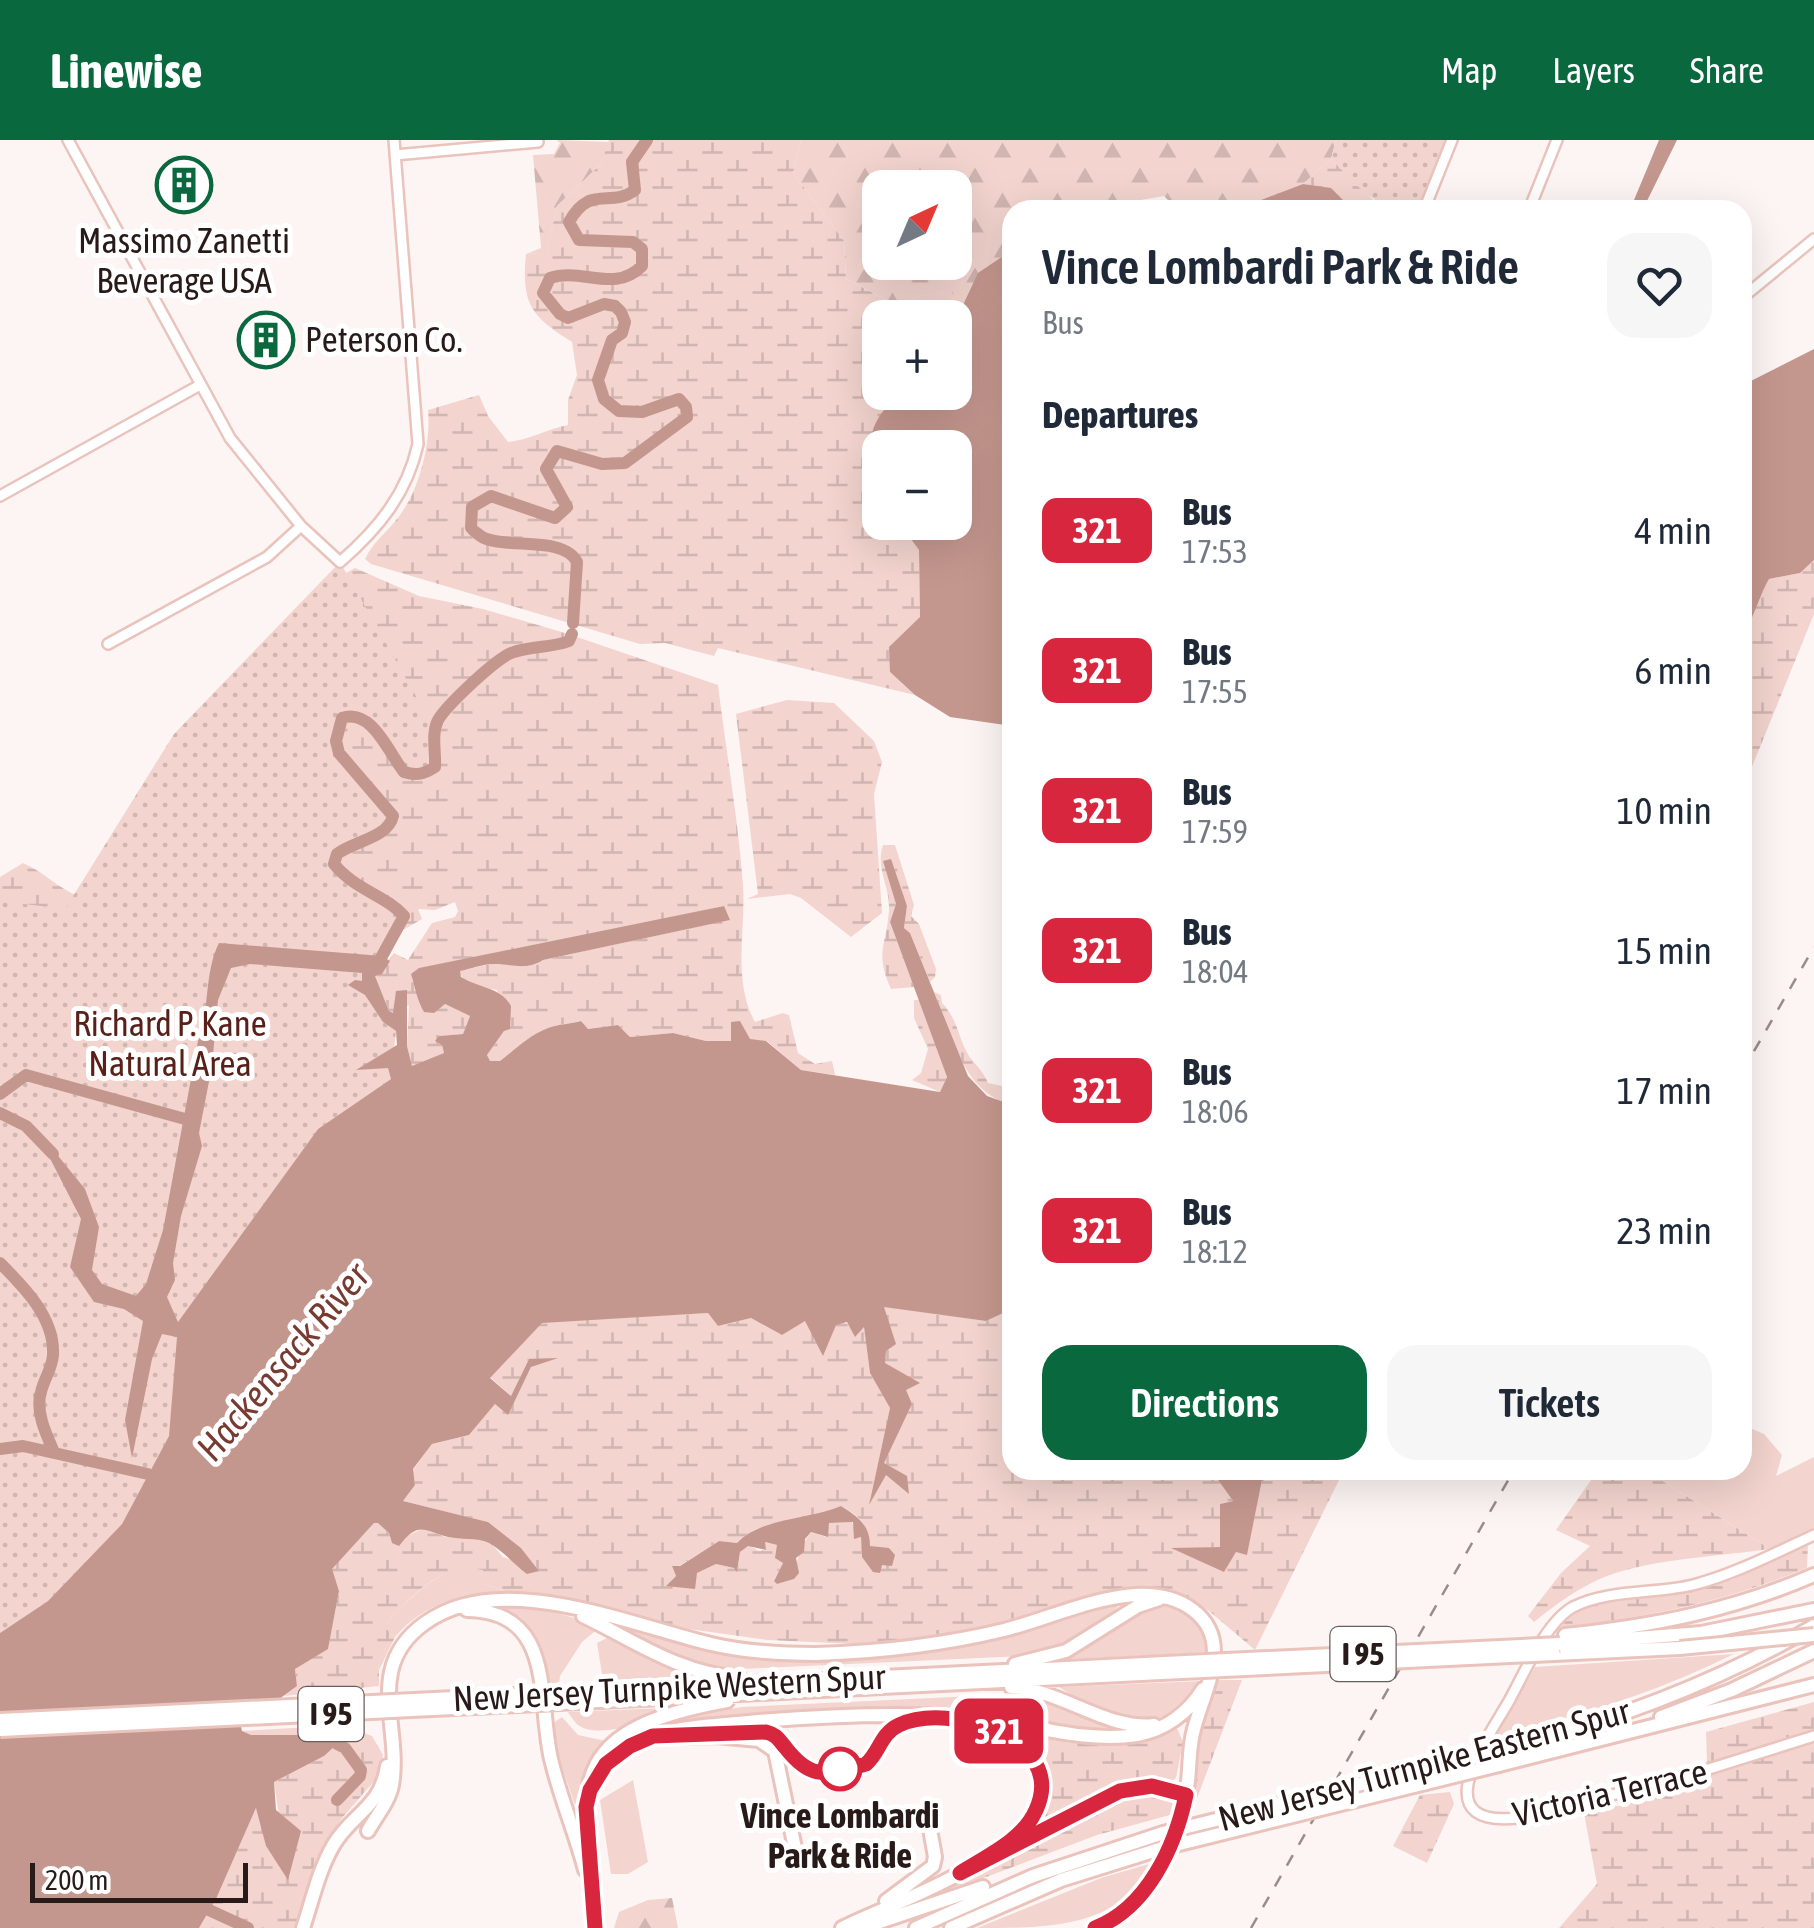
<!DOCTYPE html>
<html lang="en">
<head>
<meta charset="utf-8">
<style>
  :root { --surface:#fff; --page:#f6f6f7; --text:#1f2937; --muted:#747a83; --accent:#09683d }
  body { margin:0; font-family:"Asap Condensed",sans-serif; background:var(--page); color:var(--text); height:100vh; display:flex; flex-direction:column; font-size:38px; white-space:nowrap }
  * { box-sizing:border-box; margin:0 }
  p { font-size:32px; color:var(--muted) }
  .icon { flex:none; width:55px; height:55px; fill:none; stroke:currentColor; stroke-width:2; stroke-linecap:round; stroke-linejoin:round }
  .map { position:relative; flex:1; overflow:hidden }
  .drawer { position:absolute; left:1002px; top:60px; width:750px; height:1280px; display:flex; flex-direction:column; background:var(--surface); border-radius:30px; box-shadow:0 10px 40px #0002 }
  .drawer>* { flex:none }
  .badge { padding:0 20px; border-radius:15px; font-size:35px; line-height:65px }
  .needle { width:65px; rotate:44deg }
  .tools { position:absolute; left:862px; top:30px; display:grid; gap:20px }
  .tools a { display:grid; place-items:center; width:110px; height:110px; border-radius:20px; background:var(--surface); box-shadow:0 10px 40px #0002; font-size:50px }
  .scale { position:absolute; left:30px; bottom:25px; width:218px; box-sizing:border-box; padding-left:10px; border:5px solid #281a18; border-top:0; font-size:28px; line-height:35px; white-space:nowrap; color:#281a18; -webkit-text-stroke:8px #fff; paint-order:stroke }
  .map>.badge { position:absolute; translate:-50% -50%; box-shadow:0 0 0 5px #fff }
  h2 { padding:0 40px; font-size:38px; line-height:90px }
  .round { display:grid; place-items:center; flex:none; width:105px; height:105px; border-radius:30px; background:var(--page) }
  .head { display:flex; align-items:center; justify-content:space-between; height:170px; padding:0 40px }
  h1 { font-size:48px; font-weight:600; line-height:75px }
  .primary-button { display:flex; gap:20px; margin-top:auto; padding:20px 40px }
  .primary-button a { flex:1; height:115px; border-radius:30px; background:var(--accent); color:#fff; font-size:40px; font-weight:600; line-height:115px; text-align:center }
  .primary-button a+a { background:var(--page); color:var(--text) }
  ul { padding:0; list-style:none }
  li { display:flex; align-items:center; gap:30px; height:140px; padding:0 40px }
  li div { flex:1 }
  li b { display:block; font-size:38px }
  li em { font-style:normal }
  li .badge { min-width:110px; font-weight:700; text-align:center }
  header { display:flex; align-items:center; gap:60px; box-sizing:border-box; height:140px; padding:0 50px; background:var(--accent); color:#fff }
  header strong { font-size:48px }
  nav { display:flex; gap:55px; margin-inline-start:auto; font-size:35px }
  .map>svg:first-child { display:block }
</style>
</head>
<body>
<header>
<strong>Linewise</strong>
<nav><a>Map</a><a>Layers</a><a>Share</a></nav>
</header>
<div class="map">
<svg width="1814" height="1788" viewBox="0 0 1814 1788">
  <defs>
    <pattern id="forest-firs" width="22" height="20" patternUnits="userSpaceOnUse" patternTransform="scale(2.5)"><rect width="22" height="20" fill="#f3d4ce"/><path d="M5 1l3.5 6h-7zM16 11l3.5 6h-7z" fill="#d0b5b0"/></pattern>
    <pattern id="wetland-marsh" width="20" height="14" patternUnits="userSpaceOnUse" patternTransform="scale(2.5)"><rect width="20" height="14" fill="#f3d4ce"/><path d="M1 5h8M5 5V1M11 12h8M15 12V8" fill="none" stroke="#d0b5b0"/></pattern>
    <pattern id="park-dots" width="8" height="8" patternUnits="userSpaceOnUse" patternTransform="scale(2.5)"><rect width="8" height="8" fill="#f3d4ce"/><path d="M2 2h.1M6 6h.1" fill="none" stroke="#d0b5b0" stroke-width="1.8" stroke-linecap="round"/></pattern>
  </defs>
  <rect width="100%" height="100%" fill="#fdf5f3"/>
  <!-- grass -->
  <path fill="#f3d4ce" d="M1743,1285l21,9 18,21 -6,21 38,-19v71l-44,21 -125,-79h97z
    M464,1428l20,2v14l27,9c-46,-1 -85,8 -116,44l-8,-6v-9c24,-24 43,-47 77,-54z
    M1125,1459c-26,31 -65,49 -104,57l-281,13 -46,-6 -87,-38 -4,-6 103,26 164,10z
    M1165,1463c31,8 38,19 46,49l-161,8 98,-54z
    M492,1465c39,2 71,6 107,23l-17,14 -22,34 -1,7h-11c-3,-47 -16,-57 -56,-78z
    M609,1497l12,4 67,32 -10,4 -75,3 -6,-37z
    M1734,1514c-76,38 -157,63 -239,83l40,-70z
    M1202,1541c-33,63 -95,37 -143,6z
    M1017,1554l46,11 52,23 -1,4 -220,-22 -268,30c38,-17 75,-27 116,-33z
    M689,1567c-25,8 -88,35 -111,18 -1,0 -9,-11 -10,-13z
    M562,1577l16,18 28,6 -26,43 2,42 -22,-65 -7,-38z
    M633,1640l15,82 -20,12h-17l-11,-74z
    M1156,1722c-38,66 -104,66 -179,66l124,-50z"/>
  <!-- forest -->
  <path fill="url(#forest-firs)" fill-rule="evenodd" d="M557,0l52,2 -8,22 -44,42 -12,55 -8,-8 -11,1 15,-6 -8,-93 21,-1 6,-11z
    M801,0h535l-5,19 -28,25 -68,26h-57l-14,-14 -81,14h-71v40l-33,23 -18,37 -7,-12 -32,-3 -26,10 -50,-26 -2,-38 -51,-68zM880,48h75v74h-75z
    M672,1758l6,30h-64l5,-16 29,-12z"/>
  <!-- wetland -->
  <path fill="url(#wetland-marsh)" fill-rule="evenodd" d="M609,0h192l-8,33 51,68 2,38 50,26 26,-10 23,-20 16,35 -6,12v-4h-75v74l29,1 -20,11 -18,80 9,12v26l19,1 20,27 1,67 -30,55 25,23 -197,-47 -4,8 -49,-13 -25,1 -269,-80 -6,-5c9,-20 28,-31 39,-50 17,-26 27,-69 24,-99l51,-15 9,21 20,26c22,-2 39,-13 60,-17v-25l9,-25 -5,-33c-41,-25 -51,-39 -46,-88l11,-1 8,7 12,-54 44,-42z
    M1331,19l42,41 20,10h-40l-22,-21 -28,-5z
    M1814,420v54l-71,175v-157c10,-10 16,-37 26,-53l30,-6z
    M355,428l64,28 64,13 82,24 153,52c8,66 20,133 25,200 3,45 -11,95 12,137l28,-9 6,2 9,38 17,11 17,-3 3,14 -34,-5 -34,-29h-61l-33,-8 -43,4 -12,-12 -31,4 -6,-8c-10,3 -24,3 -33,7 -19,7 -32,21 -48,33l-10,1 -3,-7 17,-24 -7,-41c-14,-2 -33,-4 -38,-19 11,-2 23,-6 34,-7 19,0 33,7 50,-4l186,-40 -6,-14 -311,73 6,9 21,18 6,-2 25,12 -7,18 -23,2 4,17 -32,14 -5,-21 2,-41 -16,9 -4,-3 -14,-35 19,-23 14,7 24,-37 23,-6 3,-6 -3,-9 -20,8 -17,-1 4,10 -24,14 -16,23 -20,-3 -193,483 -47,88 -122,109v-756l23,-14c21,9 35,25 55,33l-29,51 288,-369z
    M787,560l47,3 40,38 8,21 -8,32 8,119 -31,24 -50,-39 -11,-4 -43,5 11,-5 -22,-180z
    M883,705h12l19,60 -3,11 8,8 17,45 -1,8 -5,5 -20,-49 -6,-5 3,-22 -23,-44 12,42 -6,18 24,65 -23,2c-17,-38 -4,-43 -2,-80 1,-22 -14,-42 -6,-64z
    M934,852l7,3 1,8c17,18 15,33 27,53 8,11 13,13 19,27l24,5v17c-50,-13 -60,-70 -78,-113z
    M914,860h5l28,77 -7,15 -28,-12 9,-7 7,-24 -14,-31z
    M883,1166l103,15 26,-12v161h199l22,31 -13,3v43l-46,2 50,22 12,-19 11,2 17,-84h80l-89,180 -46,-39 -40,-22 -36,-2 -114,34 -82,15 -83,8 -86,-4 -79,-11 -122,-31 -56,-5 -27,-9 -1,-14c-47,-4 -65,21 -96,52l1,9 7,6 -16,33v16l-95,10 13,-10 -2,-17 33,-21 11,-57 -8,-22 43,-46 4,-1 11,11 3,10 32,-15 21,9 30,2 17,5 11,13 35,13 -17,-22 -33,-26 -85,-21 12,-16 -2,-15 19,-26 37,-9 26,-31 13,10 23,-47 -2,-8 -18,37 -21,-19 52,-55 166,-9 10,13 33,-8 31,17 23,-15c21,4 40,1 59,6l6,47 20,35 -20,92 16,-26 23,19 -26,-29 29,-60 -27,-41zM841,1366c23,13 23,16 29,40l8,2 -16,9 -1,-20 -3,1 -6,-16 -23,1 -3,14 -15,-5c-11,14 -15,29 -17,47l-17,5 -3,-4 9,-17 -5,-4 -1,-14 -13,-3 2,8 -7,1 -11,-6 -8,7 -2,17 -22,-5 -19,9 -3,10 -27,2 9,-9 -4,-10h7l40,-25 18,2c28,-29 71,-18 104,-37z
    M1598,1330h47l125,79c-50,7 -117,10 -163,27 -26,10 -51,28 -73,46l-6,-6 33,-43 29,-27 -34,-16z
    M1808,1402l-1,26c-79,33 -161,50 -246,59l10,-15 26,-8 70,-9 65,-15z
    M1218,1540h24l-45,118 -5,1 6,-62z
    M1814,1562v226h-255l38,-44 -13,-71 109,-23 14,-28 -1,-30z
    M344,1585l28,11 11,19 -7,24 -34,39 -16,26 -29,84h-98l17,-29 41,-93 9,40 22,32 -14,-96 50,-26 -9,-21h-64l-10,-4z
    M1177,1588l6,14 -7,36c-15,11 -37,0 -54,6 -40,15 -77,41 -113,63 39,-51 50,-58 8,-113 55,5 108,17 160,-6z
    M1152,1648l25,11v14l-80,22 -161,61 3,-9c24,-10 49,-19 72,-32 48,-27 86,-58 141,-67z
    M1450,1652l4,12 -27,59 -34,-17 27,-51z"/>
  <!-- park -->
  <path fill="url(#park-dots)" d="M1336,0h109l-27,70c-46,0 -56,-21 -87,-51z
    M340,422l98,173 -4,1 1,31 -20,8 -11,-3c-16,-20 -32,-64 -62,-54l-6,23 4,12 53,63c-5,22 -39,25 -56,38l-3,9c21,27 53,33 70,53l-22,40 -20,17 21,49 13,9 -5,48 -73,50 -140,194 -9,113 -47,88 -74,77 -48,32v-732l65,8 109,-175z"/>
  <!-- water -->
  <path fill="#c4978e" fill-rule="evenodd" d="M1659,0h18l-31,63 3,7h-11l-4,-10z
    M1303,44l28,4 22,22h-118z
    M1012,110v476l-62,-9 -35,-22 -25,-23 -1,-25 31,-30 -1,-67 -20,-27 56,-1v-74h-75v48c-22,-31 -12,-89 27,-102 13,-5 33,-2 48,-2v-70l23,-49z
    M1814,209v211l-14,13 -31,6c-10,17 -16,43 -26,53v-247z
    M891,719l16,47 -3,22 6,5 58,143 19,20 25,9v204l-26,12 -102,-14 12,37 -10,7 -1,12 35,20 -14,7 6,14 -28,59 23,13 2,18 -23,-19 -17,30 21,-97 -20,-35 -6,-46 -9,10 -8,-15 -11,3 -13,31 -18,-35 -23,14 -31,-17 -33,8 -10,-13 -166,10 -52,55 21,18 18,-37 29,-1 -27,9 -23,48 -13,-11 -26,31 -37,9 -19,25 2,16 -12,16 85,21 33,26 18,23 -12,3c-12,-9 -25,-24 -38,-31 -13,-6 -28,-3 -41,-6 -24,-6 -29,-17 -49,9l-7,-3 -3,-10 -11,-10h-4l-42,46 7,22 -11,58 -33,20 2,17 -56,41 1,4 9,4h64l22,9 -13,12 -50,26 2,28 25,21 -13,49 -22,-34 -10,-38 -40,91 -17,29h-199v-295l48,-32 74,-77 47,-88 8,-99 -15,-3 -10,25 -20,99 -7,-38 18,-99 -19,-12 -30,-7 -24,-35 11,-48 -48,-94 52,64 14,38 -7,43 10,14 34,12 10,-12 17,-54 35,-189c12,-31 6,-68 21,-98l163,13 8,5 -8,13 -7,2 14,35 4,2 3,-22 11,-1v56l5,20 32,-13 -2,-8 -7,-4 4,-5 24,-2 7,-18 -25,-12 -11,9 -10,-1c-7,-12 -9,-25 -13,-38l8,-6 305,-62 6,14 -187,40c-17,11 -31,4 -49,4 -11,0 -24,5 -34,7l1,6c17,11 40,10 50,29l-1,23 -6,2 -17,24 3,6h10c16,-12 29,-26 48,-33 10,-4 23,-4 33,-7l7,8 30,-4 12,12 43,-4 33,8h25v-19l9,-1 10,18 16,2 35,29 139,22 7,-15 -57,-155 6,-18 -13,-43zM250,824l112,9v8l-7,-1 -7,5 17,10 18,27 13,9 1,14 -41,25 32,-2 3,11 -73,50 -140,193 -11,-25 8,-17 -2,-17 8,-47 21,-70 -3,-13 13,-67 6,-66 13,-32z
    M1211,1330h53l-17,85 -11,-3 -12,20 -53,-24 49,-1v-43l13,-3z
    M841,1366c18,11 29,20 29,40l19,2 6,7 -3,11 -10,-1 -2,8 -7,-1 -11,-15 -1,-20 -7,2 -1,-17 -24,1 -1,14 -17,-5 -6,7 -1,13 -8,6 3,15 -5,6 -17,5 -3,-3 9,-18 -8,-5 2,-13 -12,-3 1,8 -18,-4 -8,6 -3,20 -3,-4 -18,-4 -19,9 -2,16 -29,-3 10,-10 -4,-10h8l39,-25 18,2c25,-26 72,-23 104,-37z"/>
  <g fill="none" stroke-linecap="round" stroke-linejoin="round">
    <!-- river -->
    <path stroke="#c4978e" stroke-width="12" d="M573,483l4,-61c-13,-26 -68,-13 -93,-24 -1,0 -13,-9 -13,-10l1,-21 19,-11 64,22 12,-11 -21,-38 11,-18 45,13 23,-1 62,-46 -1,-10 -7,-8 -37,13 -23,-1 -15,-12 -6,-19 14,-40 10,-7 3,-11 -4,-10 -6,-6 -11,-2 -36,14 -8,-4 -17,-21 7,-15c32,-11 64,16 92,-12v-17l-9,-7 -54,-2 -10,-18c22,-39 41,-13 66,-32l-3,-28 15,-22
      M382,816l22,-40c-17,-20 -49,-26 -70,-52l3,-10c17,-13 51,-16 56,-38l-54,-63 -3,-12 6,-23c30,-10 46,34 62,54 13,4 20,2 31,-5 1,-15 -4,-33 3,-47 9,-15 60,-64 76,-68 18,-6 37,-4 55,-11l3,-7
      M0,954l26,-19 159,44
      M0,973l26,13 27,28
      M0,1123c24,24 55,55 53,92 -1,14 -9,24 -12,37 -6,19 5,42 13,60
      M0,1309l23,-3 125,28
      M337,1604l8,4 16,22 -1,6 -23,24
      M209,1770l39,18"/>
    <!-- minor casing -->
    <g stroke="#eac3bc" stroke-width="14">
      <path id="minor" d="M68,0l162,298 71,88 39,36c38,-33 67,-68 78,-118l-24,-304
        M395,15l143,-13
        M1424,70l28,-70
        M1529,70l28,-70
        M1742,158l72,-59
        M0,356l200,-111
        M108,504l159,-87 34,-31
        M1814,1395c-39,18 -79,39 -121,50 -37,9 -85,4 -120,22 -27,15 -49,67 -64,94 -23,40 -86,127 9,117l159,-39 137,-43"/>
    </g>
    <!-- highway casing -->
    <g stroke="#eac3bc" stroke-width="18">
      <path id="highway" d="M467,1470c89,1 70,89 84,149 9,38 24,73 34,111
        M583,1476c52,25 97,58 157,62
        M1565,1495c87,-9 169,-25 249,-60
        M1560,1504l141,-11 113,-23
        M1554,1514l126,-6
        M1015,1524l51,-13 72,-45 21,-7
        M1011,1547c49,2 97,44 143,38
        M661,1548l504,-25
        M661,1558l500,-25
        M1661,1577l71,-27 82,-39
        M750,1593l26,2
        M716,1596l43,4 16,11 22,107
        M675,1597l45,-1
        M878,1604l16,-17 26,-9
        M1511,1607c106,-27 208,-66 303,-121
        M1499,1625l315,-80
        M586,1660c8,-24 24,-45 47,-56 31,-16 69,-18 104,-21 75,-7 151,-11 227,-6 57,3 115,27 173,18 28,-5 51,-22 66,-46
        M368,1691c8,-15 21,-29 24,-46 10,-58 -29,-118 33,-162 76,-55 205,2 286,21 34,8 70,10 105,10 63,-2 126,-9 188,-24 43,-11 87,-32 131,-35 20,-1 42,3 58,15 41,31 11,80 1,119 -5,17 -4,35 -6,52 -7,56 -38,126 -93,147
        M886,1761l47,-35 2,-9 -5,-28
        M303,1788c9,-27 16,-59 31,-84 19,-31 47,-37 53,-78
        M595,1788c-15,-145 -34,-197 132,-227
        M842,1788c50,-26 228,-82 194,-160 -9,-22 -30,-35 -52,-43
        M862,1788l121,-41
        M916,1788l117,-52 130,-43
        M951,1788l110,-48 102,-32"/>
    </g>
    <!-- minor -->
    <use href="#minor" stroke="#fff" stroke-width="9"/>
    <!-- highway -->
    <use href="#highway" stroke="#fff" stroke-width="12"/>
    <!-- rail -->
    <path stroke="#988d8b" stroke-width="2.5" stroke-dasharray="12 12" stroke-linecap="butt" d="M1742,932l72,-125
      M1251,1788l263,-458"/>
    <!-- highway-bridge casing -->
    <g stroke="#eac3bc" stroke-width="18" stroke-linecap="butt">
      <path id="highway-bridge" d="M1680,1508l134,-13
        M1165,1523l395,-19
        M1161,1533l393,-19
        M0,1580l661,-32
        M0,1590l661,-32
        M1163,1693l348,-86
        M1163,1708l336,-83"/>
    </g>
    <!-- highway-bridge -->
    <use href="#highway-bridge" stroke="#fff" stroke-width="12"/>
  </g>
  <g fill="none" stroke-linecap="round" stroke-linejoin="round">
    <!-- line casing -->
    <g stroke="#fff" stroke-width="22">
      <path id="line" d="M595,1788l-9,-121 4,-17 16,-26 24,-18 23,-10 113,-4c11,3 12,7 19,15 27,35 41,27 81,17 14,-12 14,-30 33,-39 50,-24 170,14 137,85 -13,30 -49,46 -76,63l160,-82 32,-5 34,9c-11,52 -39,113 -91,133"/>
    </g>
    <!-- line -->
    <use href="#line" stroke="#d7263d" stroke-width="15"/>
  </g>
  <!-- icons -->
  <defs>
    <g id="building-ring" transform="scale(2.875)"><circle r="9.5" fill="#fff" stroke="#09683d" stroke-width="1.5"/><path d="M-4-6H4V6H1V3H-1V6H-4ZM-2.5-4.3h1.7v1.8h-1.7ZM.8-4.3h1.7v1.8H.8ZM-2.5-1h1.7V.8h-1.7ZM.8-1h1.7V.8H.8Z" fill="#09683d"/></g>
  </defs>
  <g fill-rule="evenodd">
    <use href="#building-ring" x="184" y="45"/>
    <use href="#building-ring" x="266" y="200"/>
  </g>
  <!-- markers -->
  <circle fill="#fff" stroke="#d7263d" stroke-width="5" cx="840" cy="1629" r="20"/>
  <g text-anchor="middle" stroke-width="10" stroke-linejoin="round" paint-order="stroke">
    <!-- shield labels -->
    <g fill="#fff" stroke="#685f5d" stroke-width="2.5">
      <rect x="1330.5" y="1487" width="65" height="54" rx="8"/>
      <rect x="298.5" y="1547" width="65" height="54" rx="8"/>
    </g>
    <g font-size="32" font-weight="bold" fill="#281a18">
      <text x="1363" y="1525">I 95</text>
      <text x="331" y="1585">I 95</text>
    </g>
    <!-- poi labels -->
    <g font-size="35" fill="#281a18" stroke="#fff">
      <text x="184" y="113">Massimo Zanetti<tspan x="184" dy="40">Beverage USA</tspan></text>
      <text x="305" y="212" text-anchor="start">Peterson Co.</text>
    </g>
    <!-- park labels -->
    <g font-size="35" fill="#582018" stroke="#fff">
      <text x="170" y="896">Richard P. Kane<tspan x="170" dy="40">Natural Area</tspan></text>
    </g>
    <!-- street labels -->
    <g font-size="35" fill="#281a18" stroke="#fff">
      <text transform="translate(669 1548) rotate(-3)" y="12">New Jersey Turnpike Western Spur</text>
      <text transform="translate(1424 1625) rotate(-15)" y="12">New Jersey Turnpike Eastern Spur</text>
      <text transform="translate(1610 1653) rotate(-13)" y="12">Victoria Terrace</text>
    </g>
    <!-- stop labels -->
    <g font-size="35" font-weight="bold" fill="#281a18" stroke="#fff">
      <text x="840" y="1688">Vince Lombardi<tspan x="840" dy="40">Park &amp; Ride</tspan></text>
    </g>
    <!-- water labels -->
    <g font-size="38" font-style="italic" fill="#773b31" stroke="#fff">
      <text transform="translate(283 1222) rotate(-50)" y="13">Hackensack River</text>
    </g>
  </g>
</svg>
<div class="tools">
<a><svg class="needle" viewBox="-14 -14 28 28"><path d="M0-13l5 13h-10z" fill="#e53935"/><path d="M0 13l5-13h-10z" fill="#747a83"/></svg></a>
<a>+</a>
<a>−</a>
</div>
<div class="scale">200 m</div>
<b class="badge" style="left:999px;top:1591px;background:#d7263d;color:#fff">321</b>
<section class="drawer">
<div class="head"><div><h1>Vince Lombardi Park &amp; Ride</h1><p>Bus</p></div><a class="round"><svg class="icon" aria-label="heart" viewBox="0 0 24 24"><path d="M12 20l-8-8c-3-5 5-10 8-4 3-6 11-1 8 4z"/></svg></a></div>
<h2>Departures</h2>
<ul>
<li><span class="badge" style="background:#d7263d;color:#fff">321</span><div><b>Bus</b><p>17:53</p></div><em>4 min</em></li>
<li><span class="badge" style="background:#d7263d;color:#fff">321</span><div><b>Bus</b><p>17:55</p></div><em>6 min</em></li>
<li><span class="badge" style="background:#d7263d;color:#fff">321</span><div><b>Bus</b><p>17:59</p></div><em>10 min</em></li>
<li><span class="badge" style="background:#d7263d;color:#fff">321</span><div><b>Bus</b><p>18:04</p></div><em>15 min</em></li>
<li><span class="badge" style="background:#d7263d;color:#fff">321</span><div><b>Bus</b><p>18:06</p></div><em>17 min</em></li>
<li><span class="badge" style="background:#d7263d;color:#fff">321</span><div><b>Bus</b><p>18:12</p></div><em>23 min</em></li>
</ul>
<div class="primary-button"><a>Directions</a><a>Tickets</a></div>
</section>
</div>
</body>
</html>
